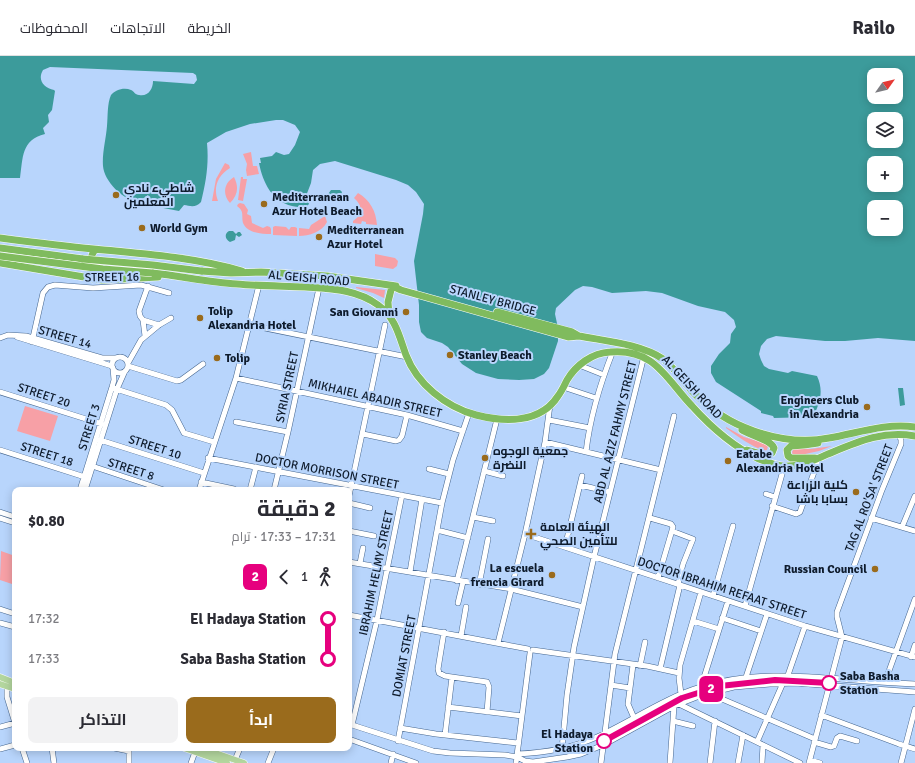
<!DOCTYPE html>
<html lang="ar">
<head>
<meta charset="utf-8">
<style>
  :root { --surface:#fff; --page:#f2f2f3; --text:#2b2b33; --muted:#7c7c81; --line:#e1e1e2; --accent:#9a6b1c }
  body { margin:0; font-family:Signika,Cairo,sans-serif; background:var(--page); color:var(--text); direction:rtl; height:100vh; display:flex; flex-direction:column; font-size:15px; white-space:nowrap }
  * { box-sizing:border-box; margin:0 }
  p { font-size:13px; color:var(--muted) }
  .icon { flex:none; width:22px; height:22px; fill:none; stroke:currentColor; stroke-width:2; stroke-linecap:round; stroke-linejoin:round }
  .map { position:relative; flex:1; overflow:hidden; direction:ltr }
  .drawer { position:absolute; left:12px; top:431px; width:340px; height:264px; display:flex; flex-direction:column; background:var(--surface); border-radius:8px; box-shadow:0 2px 10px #0003; direction:rtl }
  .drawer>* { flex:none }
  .badge { padding:0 8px; border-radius:6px; font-size:14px; line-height:26px }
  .needle { width:26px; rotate:56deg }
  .controls { position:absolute; left:867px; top:12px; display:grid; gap:8px }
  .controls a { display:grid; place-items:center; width:36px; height:36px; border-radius:8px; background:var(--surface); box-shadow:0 2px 10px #0003; font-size:20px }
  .map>.badge { position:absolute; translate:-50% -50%; box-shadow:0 0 0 2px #fff }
  .legs { display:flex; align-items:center; gap:6px; height:44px; padding:0 16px; font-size:13px }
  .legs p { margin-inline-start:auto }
  .headline { display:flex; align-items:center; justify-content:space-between; height:68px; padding:0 16px }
  h1 { font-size:22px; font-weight:700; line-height:30px }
  .primary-button { display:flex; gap:8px; margin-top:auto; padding:8px 16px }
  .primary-button a { flex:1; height:46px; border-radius:8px; background:var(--accent); color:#fff; font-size:16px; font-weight:700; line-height:46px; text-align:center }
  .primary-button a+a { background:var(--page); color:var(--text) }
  ul { padding:0 16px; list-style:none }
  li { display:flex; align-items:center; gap:14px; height:40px; font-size:15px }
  li i { display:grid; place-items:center; width:6px; height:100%; margin:0 5px; background:currentColor }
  li i::after { content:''; width:10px; height:10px; margin:-5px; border:3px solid; border-radius:50%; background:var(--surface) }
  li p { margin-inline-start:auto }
  li:first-child i { background:linear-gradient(#0000 50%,currentColor 0) }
  li:last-child i { background:linear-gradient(currentColor 50%,#0000 0) }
  header { display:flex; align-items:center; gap:24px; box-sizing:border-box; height:56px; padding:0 20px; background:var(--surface); border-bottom:1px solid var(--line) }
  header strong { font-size:19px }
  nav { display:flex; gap:22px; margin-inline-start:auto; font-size:14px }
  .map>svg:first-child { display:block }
</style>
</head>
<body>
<header>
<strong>Railo</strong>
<nav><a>الخريطة</a><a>الاتجاهات</a><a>المحفوظات</a></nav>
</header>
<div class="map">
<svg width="915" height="707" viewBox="0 0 915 707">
  <rect width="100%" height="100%" fill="#b8d5fc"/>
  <!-- green -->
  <path fill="#f7a0a6" d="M251,96l2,14h4l2,8 -12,2 -1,-6 1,-6 -4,-10z
    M225,107l4,2 1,3c-13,8 -17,20 -12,33h-6l4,-22z
    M234,121c5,10 4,18 -4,26 -8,-9 -6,-20 4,-26z
    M241,121h2v2h4l-4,22 -5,-1z
    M358,137c12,7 18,18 19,32l-11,-1v-2l-4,-1 -1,3 -8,-1v-2c9,-6 11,-14 1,-23z
    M240,147l4,1 4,6 -1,4 4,2 1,7 11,5 4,-2 3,1 1,2v5c-9,0 -24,-1 -28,-11 -2,-8 2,-11 -6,-17l1,-2z
    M325,160l2,6c-5,10 -18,14 -28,14v-8l10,1 2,-4z
    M275,170l11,1 3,3 2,-3h4l2,1v8l-24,-1v-8z
    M375,198l20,4 3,3 -1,5 -4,3 -18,-3z
    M356,231l29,3 -1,8 -11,-5 -17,-5z
    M25,350l33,10 -8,25 -33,-10z
    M726,371l18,10 22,7 2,2 -1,4 -3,1c-14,-6 -26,-14 -38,-23z
    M832,390l-13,5 -23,5 -3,-1 -1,-3 1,-2 2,-2 16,1z
    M1,495l14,5v29l-15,-5z"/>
  <!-- water -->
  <path fill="#3c9b9b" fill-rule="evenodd" d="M0,0h915v285l-37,-3 -33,3h-20l-49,-5 -9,3 -6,7 -2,8 2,6 3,6 5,3 19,4 4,-2 25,5c7,15 3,27 -4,41l-39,1 -1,-2 -12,-3v-2l-45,-29 -5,-9v-7l8,-12 11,-11 1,-9 5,-7 -2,-7 -9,-8 -27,-6 -36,-13 -16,-2 -34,2 -20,-6 -9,-1 -8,4 -19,18 -1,6 3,14v13l-9,27 -5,6 -10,5 -15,1 -21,-1 -22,-6 -14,-9 -14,-17 -6,-4 -15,-5 -6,-6 -2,-10v-17l-5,-44 9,-47 1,-10 -8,-12 -8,-7 -12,-5 -61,-19 -15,3 -7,6 -2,13 -5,13 3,8 -2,2c-5,2 -10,1 -15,0 -20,-5 -29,-23 -33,-43h2l-1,-5 12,-2 4,-4 8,3 5,-1 6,-9 5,-13 -5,-7 -12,-5h-7l-26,4 -24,8 -19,11c2,21 -1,39 -6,59 -5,6 -11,4 -17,3l-5,6 -21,-4 -3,-2 -7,-10 -10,7c-15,-2 -34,-21 -35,-36 -1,-13 3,-27 4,-40 1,-10 0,-22 4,-31 4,-5 13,-8 20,-5 3,1 4,5 8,5 9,2 14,-6 14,-14l41,3 3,-4 -1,-5 -3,-2 -143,-6 -7,3c-6,10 1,18 11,20l1,1 -3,19 -4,5 1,7 -6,6 2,6c-24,6 -22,24 -25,44h-20zM874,19h22v22h-22zM874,63h22v22h-22zM874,107h22v22h-22zM874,151h22v22h-22z
    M331,134h9l2,2 -1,3 -4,2 -5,5 -6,-5z
    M229,175h4l3,3 2,-2h2l2,3 -3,2 -3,-2 -1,5 -5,2c-5,-3 -6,-8 -1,-11z
    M898,332h5l2,17 -5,1z"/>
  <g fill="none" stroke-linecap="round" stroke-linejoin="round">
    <!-- minor casing -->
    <g stroke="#466790" stroke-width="6">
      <path id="minor" d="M143,264l16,5
        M250,269l157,32
        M145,280l-2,-16 -3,-4 -1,-5 9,-25
        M17,281l95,29
        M0,282l8,-3 18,1 76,22h13
        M32,286l11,-49 5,-6 7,-2 38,3 48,-3 28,8
        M112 309a8 8 0 1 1 16 0a8 8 0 1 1-16 0Z
        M128,307l13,-23 18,-15 12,-7
        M579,309l25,10
        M128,310l49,15 4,-1 22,-16
        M236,322l171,37 56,16
        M563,331l33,11
        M113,332l53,17 6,5 12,23 30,9
        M0,336l102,32
        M549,364l41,8
        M236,366l52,10
        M363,378l33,7 3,-1 3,-4 5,-21
        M100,384l104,33
        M545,386l116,28
        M0,394l88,28
        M586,396c4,-35 14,-68 27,-101
        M208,402l234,45
        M92,410l72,24
        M429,413l20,5
        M484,415l19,5
        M201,426l33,7
        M580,429l30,7
        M80,434l32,-103 2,-7 -1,-12
        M85,434l32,-101 8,-18
        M199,434l37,-112 23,-93
        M250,434l6,-23
        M274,434l14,-58 31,-144
        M766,438l9,3
        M349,440l36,-171
        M349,447l21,5
        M772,450l24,8 4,-2 19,-54
        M0,456l15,5
        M473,461l20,4
        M0,462l15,5
        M650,462l21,6 2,3 -15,51
        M871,462l44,13
        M902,471l13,-31
        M437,474l31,8
        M349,475l25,5
        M672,475l21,8 -10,25 -5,20
        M525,478l280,92 110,31
        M565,491l17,-71
        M349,506l162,27 72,18
        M360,507l3,-15
        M410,516l12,-73
        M457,525l40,-162
        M479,529l9,-46
        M713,540l20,-70
        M458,547l5,-21
        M745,550l39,-139
        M0,553l15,5
        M349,559l179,34
        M722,562l39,13
        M693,565l26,8
        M0,567l15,4
        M444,576l-6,37 1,4 6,3 42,6 2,5 -2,25
        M461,580l5,-29
        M498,587l27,-109 20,-92 5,-37
        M533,594l114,16 32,7
        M911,601l4,-12
        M633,609l-5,39 6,14
        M640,610l5,-24
        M660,613l20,-84
        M788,619l17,-49
        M746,621l21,-63
        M885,626l30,-83
        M611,629l19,3
        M7,630v11l8,26
        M701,631l27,-86
        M708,637l107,46
        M681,638l-2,-16 1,-13 21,-73
        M679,648l121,59
        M448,651l74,9
        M821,659l78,29 16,5
        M673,665l20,5
        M349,668l84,27 17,2 55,2 12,2 8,4 8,1 34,-5 14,-3 22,-9 71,-39 28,-11 32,-8 36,-3 25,-1 120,9
        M352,669l25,-105 25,-125
        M0,671l15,-4
        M400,672l36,6 82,9
        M445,679l7,-58
        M349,683l67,24
        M398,685l44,-238 11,-43 16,-47
        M757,686l26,-59
        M814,686l17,5 3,-1 3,-8 3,-2 17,5
        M22,692l5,15
        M52,692l2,15
        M114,692l15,3
        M0,693l15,-4
        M562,693l5,-54 7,-48 20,-90 50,-201
        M517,698c27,-1 55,-6 80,-17 35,-16 67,-39 104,-50 50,-16 101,-11 153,-7 21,2 41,3 61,4
        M235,704l5,-12
        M810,704l10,3
        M129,707v-15
        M191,707l4,-11
        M268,707l6,-15
        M391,707l2,-9
        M516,707l14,-110
        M601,707l14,-109 59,-238
        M670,707l4,-57
        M710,707l5,-42
        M738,707l5,-28
        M762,707l1,-18
        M809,707l33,-126 -5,-20v-5l45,-122 19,-46v-4l-2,-6
        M901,707l14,-54"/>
    </g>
    <!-- major casing -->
    <g stroke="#fff" stroke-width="7">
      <path id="major" d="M0,621l15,6
        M0,628l15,5
        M184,692l43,15
        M201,692l43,15"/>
    </g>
    <!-- highway casing -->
    <g stroke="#fff" stroke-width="8">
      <path id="highway" d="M0,182c31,4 62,8 94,11 49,5 100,8 148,22
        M0,192l83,11
        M0,207l102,17 56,-3
        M201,215l30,2 30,-1 66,4 69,10
        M152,217c28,3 57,9 85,11 23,2 45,2 68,3 26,2 51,2 73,18 18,13 21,31 28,50 11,29 40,52 70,60 28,7 64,9 82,-19 4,-5 6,-10 9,-16 9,-15 25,-27 43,-28 45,-4 56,27 82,54 18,20 42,41 67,53 8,3 17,7 26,7 15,1 30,-6 43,-12 29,-12 55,-24 87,-18
        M93,223c-5,-7 -3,-24 2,-29
        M392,230l9,4 167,47 11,-1c26,5 62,8 84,23 11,8 19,21 28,31 18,19 39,33 63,41 23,8 50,12 75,7 29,-5 56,-15 86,-11
        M497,256l75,20 7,4
        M389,259l-1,-13 4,-16
        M742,374c8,5 29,10 32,18l-2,5 -4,3 -21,-6
        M815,402h-24l-3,-2 -1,-6 4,-4 13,-1 14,-2"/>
    </g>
    <!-- minor -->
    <use href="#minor" stroke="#fff" stroke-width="5"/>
    <!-- major -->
    <use href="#major" stroke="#b3d69e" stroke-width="6"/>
    <!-- highway -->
    <use href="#highway" stroke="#80bb5e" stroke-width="7"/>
    <!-- highway-bridge casing -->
    <g stroke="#fff" stroke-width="8" stroke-linecap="butt">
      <path id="highway-bridge" d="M0,200l103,13 49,4
        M83,203l70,6 48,6"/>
    </g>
    <!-- highway-bridge -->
    <use href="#highway-bridge" stroke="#80bb5e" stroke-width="7"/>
  </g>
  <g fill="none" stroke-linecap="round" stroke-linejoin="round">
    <!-- line-1 casing -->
    <g stroke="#fff" stroke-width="9">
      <path id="line-1" d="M604,685l78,-43 38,-12 55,-6 54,3"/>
    </g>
    <!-- line-1 -->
    <use href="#line-1" stroke="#e6007e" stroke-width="6"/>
  </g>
  <!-- markers -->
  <g fill="#9a6b1c" stroke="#b8d5fc" stroke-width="1.5">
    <circle cx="116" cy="139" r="4"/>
    <circle cx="264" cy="148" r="4"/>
    <circle cx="142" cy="172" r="4"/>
    <circle cx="319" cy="181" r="4"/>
    <circle cx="406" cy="256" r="4"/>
    <circle cx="200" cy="262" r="4"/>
    <circle cx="450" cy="299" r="4"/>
    <circle cx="217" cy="302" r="4"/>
    <circle cx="867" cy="351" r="4"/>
    <circle cx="485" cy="402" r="4"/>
    <circle cx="728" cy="405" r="4"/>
    <circle cx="856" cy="436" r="4"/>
    <path d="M529 472h4v4h4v4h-4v4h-4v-4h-4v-4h4z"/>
    <circle cx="875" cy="513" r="4"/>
    <circle cx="552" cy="519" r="4"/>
  </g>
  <g fill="#fff" stroke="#e6007e" stroke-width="2">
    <circle cx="829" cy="627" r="7"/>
    <circle cx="604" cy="685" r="7"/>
  </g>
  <g text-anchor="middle" stroke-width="4" stroke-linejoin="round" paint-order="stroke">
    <!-- poi labels -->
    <g font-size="12" font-weight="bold" fill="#0e1b2c" stroke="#b8d5fc" text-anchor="start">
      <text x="124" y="136">شاطيء نادي<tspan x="124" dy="14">المعلمين</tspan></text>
      <text x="272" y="145">Mediterranean<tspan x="272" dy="14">Azur Hotel Beach</tspan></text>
      <text x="150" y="176">World Gym</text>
      <text x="327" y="178">Mediterranean<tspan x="327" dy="14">Azur Hotel</tspan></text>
      <text x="208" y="259">Tolip<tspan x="208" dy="14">Alexandria Hotel</tspan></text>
      <text x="398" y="260" text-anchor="end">San Giovanni</text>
      <text x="458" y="303">Stanley Beach</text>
      <text x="225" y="306">Tolip</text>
      <text x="859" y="348" text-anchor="end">Engineers Club<tspan x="859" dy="14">in Alexandria</tspan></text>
      <text x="493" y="399">جمعية الوجوه<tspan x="493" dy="14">النضرة</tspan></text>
      <text x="736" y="402">Eatabe<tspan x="736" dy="14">Alexandria Hotel</tspan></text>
      <text x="848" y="433" text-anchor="end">كلية الزراعة<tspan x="848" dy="14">بسابا باشا</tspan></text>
      <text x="540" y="475">الهيئة العامة<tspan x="540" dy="14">للتأمين الصحي</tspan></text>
      <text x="544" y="516" text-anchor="end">La escuela<tspan x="544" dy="14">frencia Girard</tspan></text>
      <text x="867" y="517" text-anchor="end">Russian Council</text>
    </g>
    <!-- street labels -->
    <g font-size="12" fill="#0e1b2c" stroke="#b8d5fc">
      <text transform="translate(112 221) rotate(-1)" y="4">STREET 16</text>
      <text transform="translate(309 222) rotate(5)" y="4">AL GEISH ROAD</text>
      <text transform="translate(493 244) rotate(15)" y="4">STANLEY BRIDGE</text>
      <text transform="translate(65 281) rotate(16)" y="4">STREET 14</text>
      <text transform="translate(287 331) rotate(-78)" y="4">SYRIA STREET</text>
      <text transform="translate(692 331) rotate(47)" y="4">AL GEISH ROAD</text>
      <text transform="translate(44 339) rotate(18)" y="4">STREET 20</text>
      <text transform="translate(375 342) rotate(13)" y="4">MIKHAIEL ABADIR STREET</text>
      <text transform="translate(89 371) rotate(-73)" y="4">STREET 3</text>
      <text transform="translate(615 376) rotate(-76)" y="4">ABD AL AZIZ FAHMY STREET</text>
      <text transform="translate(155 391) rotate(18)" y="4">STREET 10</text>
      <text transform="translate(47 398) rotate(18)" y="4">STREET 18</text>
      <text transform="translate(131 413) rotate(18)" y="4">STREET 8</text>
      <text transform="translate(327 415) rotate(11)" y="4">DOCTOR MORRISON STREET</text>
      <text transform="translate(869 442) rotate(-69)" y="4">TAG AL RO'SA' STREET</text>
      <text transform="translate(376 517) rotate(-78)" y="4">IBRAHIM HELMY STREET</text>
      <text transform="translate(722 532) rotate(18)" y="4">DOCTOR IBRAHIM REFAAT STREET</text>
      <text transform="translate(404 600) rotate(-79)" y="4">DOMIAT STREET</text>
    </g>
    <!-- stop labels -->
    <g font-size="12" font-weight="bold" fill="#0e1b2c" stroke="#b8d5fc" text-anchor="start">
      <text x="840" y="624">Saba Basha<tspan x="840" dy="14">Station</tspan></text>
      <text x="593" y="682" text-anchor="end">El Hadaya<tspan x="593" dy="14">Station</tspan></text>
    </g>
  </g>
</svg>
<div class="controls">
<a><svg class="needle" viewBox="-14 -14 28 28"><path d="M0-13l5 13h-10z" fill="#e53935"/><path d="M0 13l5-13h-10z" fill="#7c7c81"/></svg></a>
<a><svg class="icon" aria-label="layers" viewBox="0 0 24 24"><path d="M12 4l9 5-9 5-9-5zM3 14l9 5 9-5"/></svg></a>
<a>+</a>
<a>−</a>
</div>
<b class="badge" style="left:711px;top:633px;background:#e6007e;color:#fff">2</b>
<section class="drawer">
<div class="headline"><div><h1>2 دقيقة</h1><p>17:31 – 17:33 · ترام</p></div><b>$0.80</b></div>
<div class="legs"><svg class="icon" aria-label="walk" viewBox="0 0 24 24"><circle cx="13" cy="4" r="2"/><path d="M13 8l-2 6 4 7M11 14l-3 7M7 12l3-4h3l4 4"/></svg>1<svg class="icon" aria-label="back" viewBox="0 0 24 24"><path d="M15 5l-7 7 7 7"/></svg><b class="badge" style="background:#e6007e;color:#fff">2</b></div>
<ul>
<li><i style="color:#e6007e"></i><b>El Hadaya Station</b><p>17:32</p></li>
<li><i style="color:#e6007e"></i><b>Saba Basha Station</b><p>17:33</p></li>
</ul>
<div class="primary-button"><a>ابدأ</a><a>التذاكر</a></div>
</section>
</div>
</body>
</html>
